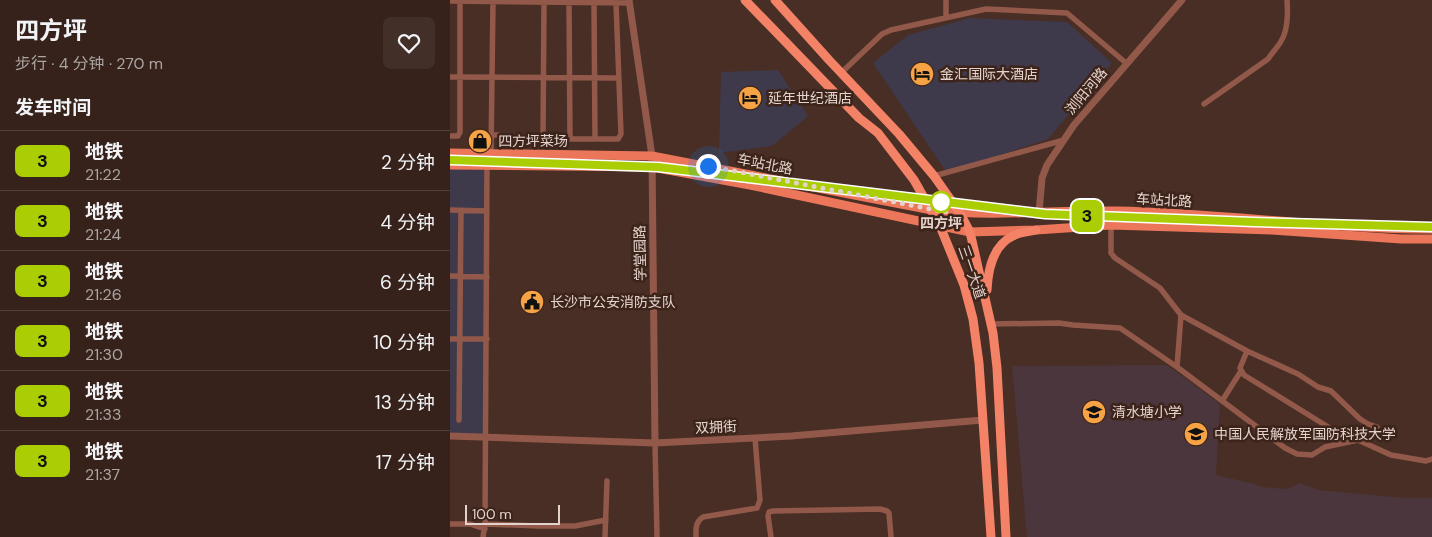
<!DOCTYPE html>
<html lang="zh">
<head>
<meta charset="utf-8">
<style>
  :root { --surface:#36221b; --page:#412f28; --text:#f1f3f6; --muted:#aaa4a3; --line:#503f3a }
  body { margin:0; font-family:"DM Sans","Noto Sans SC",sans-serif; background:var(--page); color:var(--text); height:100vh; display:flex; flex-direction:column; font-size:19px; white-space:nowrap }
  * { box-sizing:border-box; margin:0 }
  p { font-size:16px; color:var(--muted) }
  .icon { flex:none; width:28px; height:28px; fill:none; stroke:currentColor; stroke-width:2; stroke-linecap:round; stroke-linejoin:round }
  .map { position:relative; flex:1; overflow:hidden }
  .panel { display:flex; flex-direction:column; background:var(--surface); width:450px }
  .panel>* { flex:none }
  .badge { padding:0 10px; border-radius:8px; font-size:18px; line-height:32px }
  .scale { position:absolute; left:15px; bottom:12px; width:95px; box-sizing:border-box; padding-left:5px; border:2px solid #e4d3cd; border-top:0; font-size:14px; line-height:18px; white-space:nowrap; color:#e4d3cd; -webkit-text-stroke:4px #3d241a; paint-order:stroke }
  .you { position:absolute; width:25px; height:25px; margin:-12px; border:4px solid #fff; border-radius:50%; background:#1a73e8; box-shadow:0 0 0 8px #1a73e833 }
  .map>.badge { position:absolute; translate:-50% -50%; box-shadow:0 0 0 2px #fff }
  h2 { padding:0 15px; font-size:19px; line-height:45px }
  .round { display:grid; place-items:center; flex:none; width:52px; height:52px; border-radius:8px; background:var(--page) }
  .headline { display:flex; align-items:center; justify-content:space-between; height:85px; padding:0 15px }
  h1 { font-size:24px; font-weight:700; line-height:38px }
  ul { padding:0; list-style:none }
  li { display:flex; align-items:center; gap:15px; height:60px; padding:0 15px; border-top:1px solid var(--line) }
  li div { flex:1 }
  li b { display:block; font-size:19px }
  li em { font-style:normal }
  li .badge { min-width:55px; font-weight:700; text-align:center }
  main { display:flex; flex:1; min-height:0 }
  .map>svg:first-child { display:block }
</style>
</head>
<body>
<main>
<section class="panel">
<div class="headline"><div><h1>四方坪</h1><p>步行 · 4 分钟 · 270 m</p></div><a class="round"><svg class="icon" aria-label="heart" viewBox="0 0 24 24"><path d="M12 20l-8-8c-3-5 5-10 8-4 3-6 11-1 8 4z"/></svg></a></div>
<h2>发车时间</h2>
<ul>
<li><span class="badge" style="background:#abcd03;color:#111">3</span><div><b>地铁</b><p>21:22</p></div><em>2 分钟</em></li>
<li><span class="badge" style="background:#abcd03;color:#111">3</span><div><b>地铁</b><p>21:24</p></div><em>4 分钟</em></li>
<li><span class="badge" style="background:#abcd03;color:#111">3</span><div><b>地铁</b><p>21:26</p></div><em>6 分钟</em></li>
<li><span class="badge" style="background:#abcd03;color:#111">3</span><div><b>地铁</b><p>21:30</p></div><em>10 分钟</em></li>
<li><span class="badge" style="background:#abcd03;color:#111">3</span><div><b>地铁</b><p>21:33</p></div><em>13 分钟</em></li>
<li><span class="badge" style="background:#abcd03;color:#111">3</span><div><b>地铁</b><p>21:37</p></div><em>17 分钟</em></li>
</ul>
</section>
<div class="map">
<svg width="982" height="537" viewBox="0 0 982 537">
  <rect width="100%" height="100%" fill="#482e24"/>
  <!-- commercial -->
  <path fill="#3f3a4b" d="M520,18l97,4 45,41 -64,76 -101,34 -74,-110 35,-28z
    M328,70l30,46 -36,30 -53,7 2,-81z
    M0,165h37l-1,271h-36z"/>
  <!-- education -->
  <path fill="#4a363c" d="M717,365l53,39 -4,71 39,9 6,3 27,2 12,-6 18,7 87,8h27v39h-405l-15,-171z"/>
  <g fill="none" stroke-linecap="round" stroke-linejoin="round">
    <!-- minor -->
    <path stroke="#92594a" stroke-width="5.5" d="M0,1l180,2
      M119,2l1,137
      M144,3l1,136
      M496,17v-17
      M391,73l41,-39 9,-4 95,-21 81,4 59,50
      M0,77l166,1
      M754,104l64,-45c4,-6 8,-10 12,-16 8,-11 8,-30 7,-43
      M41,135h7l7,4h113l3,-5 -5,-131
      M0,136h8l2,-4v-131
      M93,139l1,-137
      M41,154l2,-153
      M484,176l130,-36
      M0,210l37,1
      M661,225v28l4,5 45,30 21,27 66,36 -7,17 4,7 89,55
      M0,276l37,1
      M541,324l68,-1 14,2 47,3 57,39 108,81 12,6 15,1 13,-8 33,-7 33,15 35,6 6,-2
      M0,339h37
      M797,351l51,23 20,13 13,4 29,28 8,5 9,3
      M727,367l4,-52
      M772,401l19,-30
      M9,420l2,-209
      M205,443l2,94
      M0,524h20l15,5
      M35,524l54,2h36l31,-6
      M33,537l2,-13 2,-359
      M155,537l2,-56
      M246,537c0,-8 -1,-15 7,-20l54,-9 3,-8 -5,-62
      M321,537l-3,-21 1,-4 4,-1 107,-2 7,2 2,2 2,24"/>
    <!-- tertiary -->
    <path stroke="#92594a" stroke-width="7" d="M179,0l23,156 3,287
      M589,213l3,-35 5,-13 27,-40 108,-125
      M0,436l205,7 136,-7 192,-16"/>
    <!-- primary -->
    <path stroke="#eb765a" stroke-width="9" d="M0,153l202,3 280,54c62,7 123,0 185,1 106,2 210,18 315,18
      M0,165l202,2 98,18 220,47 66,-2 75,-5 161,5 129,9h31"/>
    <!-- trunk -->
    <path stroke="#f48266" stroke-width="9" d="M295,0l114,118 19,15 36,47 26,46 24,59 9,34 6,44 12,174
      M325,0l54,60 70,74 35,42 26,37 10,19 23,101 4,35 9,169
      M537,290c1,-20 6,-45 26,-54 6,-4 16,-4 23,-6"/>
  </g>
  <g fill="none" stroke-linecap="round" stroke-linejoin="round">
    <!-- line casing -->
    <g stroke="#fff" stroke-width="11">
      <path id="line" d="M0,160l208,7 387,47 209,8 178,5"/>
    </g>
    <!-- line -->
    <use href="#line" stroke="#abcd03" stroke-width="8"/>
    <!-- walk -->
    <path stroke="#e4d3cd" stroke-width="5" stroke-dasharray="0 9" d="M258,166l238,46 -5,-10"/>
  </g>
  <!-- icons -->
  <defs>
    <g id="hotel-disc" transform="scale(1.25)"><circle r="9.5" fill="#f5a345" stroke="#3d241a"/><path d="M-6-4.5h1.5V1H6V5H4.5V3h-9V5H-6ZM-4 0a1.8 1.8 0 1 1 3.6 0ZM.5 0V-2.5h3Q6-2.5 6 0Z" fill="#111"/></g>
    <g id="shop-disc" transform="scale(1.25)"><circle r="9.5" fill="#f5a345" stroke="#3d241a"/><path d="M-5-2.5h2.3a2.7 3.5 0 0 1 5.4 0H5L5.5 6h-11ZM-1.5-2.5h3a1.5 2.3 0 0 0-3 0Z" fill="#111"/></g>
    <g id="civic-disc" transform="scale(1.25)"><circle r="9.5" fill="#f5a345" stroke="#3d241a"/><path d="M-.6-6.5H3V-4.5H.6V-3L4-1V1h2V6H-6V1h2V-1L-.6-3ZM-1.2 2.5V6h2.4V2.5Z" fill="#111"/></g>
    <g id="school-disc" transform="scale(1.25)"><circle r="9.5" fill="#f5a345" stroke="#3d241a"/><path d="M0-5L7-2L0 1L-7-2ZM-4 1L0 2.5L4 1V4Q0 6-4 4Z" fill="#111"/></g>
    <g id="university-disc" transform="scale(1.25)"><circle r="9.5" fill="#f5a345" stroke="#3d241a"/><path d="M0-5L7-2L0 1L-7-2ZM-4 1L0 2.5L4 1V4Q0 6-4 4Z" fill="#111"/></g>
  </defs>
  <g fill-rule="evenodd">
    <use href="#hotel-disc" x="472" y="74"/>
    <use href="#hotel-disc" x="300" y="98"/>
    <use href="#shop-disc" x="30" y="141"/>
    <use href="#civic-disc" x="82" y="302"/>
    <use href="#school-disc" x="644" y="412"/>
    <use href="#university-disc" x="746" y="434"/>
  </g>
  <!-- markers -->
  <circle fill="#fff" stroke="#abcd03" stroke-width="2.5" cx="491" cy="202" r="10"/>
  <g text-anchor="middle" stroke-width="5" stroke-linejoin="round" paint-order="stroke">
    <!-- poi labels -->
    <g font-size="14" fill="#e4d3cd" stroke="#3d241a" text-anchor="start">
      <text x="490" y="79">金汇国际大酒店</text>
      <text x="318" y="103">延年世纪酒店</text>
      <text x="48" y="146">四方坪菜场</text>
      <text x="100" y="307">长沙市公安消防支队</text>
      <text x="662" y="417">清水塘小学</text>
      <text x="764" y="439">中国人民解放军国防科技大学</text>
    </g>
    <!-- street labels -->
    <g font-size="14" fill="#e4d3cd" stroke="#3d241a">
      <text transform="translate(636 91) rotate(-50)" y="5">浏阳河路</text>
      <text transform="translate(315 164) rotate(11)" y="5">车站北路</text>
      <text transform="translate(714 200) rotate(3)" y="5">车站北路</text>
      <text transform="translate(190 253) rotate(-91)" y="5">学堂园路</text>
      <text transform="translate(522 272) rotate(71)" y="5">三一大道</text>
      <text transform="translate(266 427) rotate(-3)" y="5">双拥街</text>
    </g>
    <!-- stop labels -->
    <g font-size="14" font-weight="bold" fill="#e4d3cd" stroke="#3d241a">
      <text x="491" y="228">四方坪</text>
    </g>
  </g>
</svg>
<div class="scale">100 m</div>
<div class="you" style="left:258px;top:166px"></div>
<b class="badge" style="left:637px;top:216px;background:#abcd03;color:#111">3</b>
</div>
</main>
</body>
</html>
